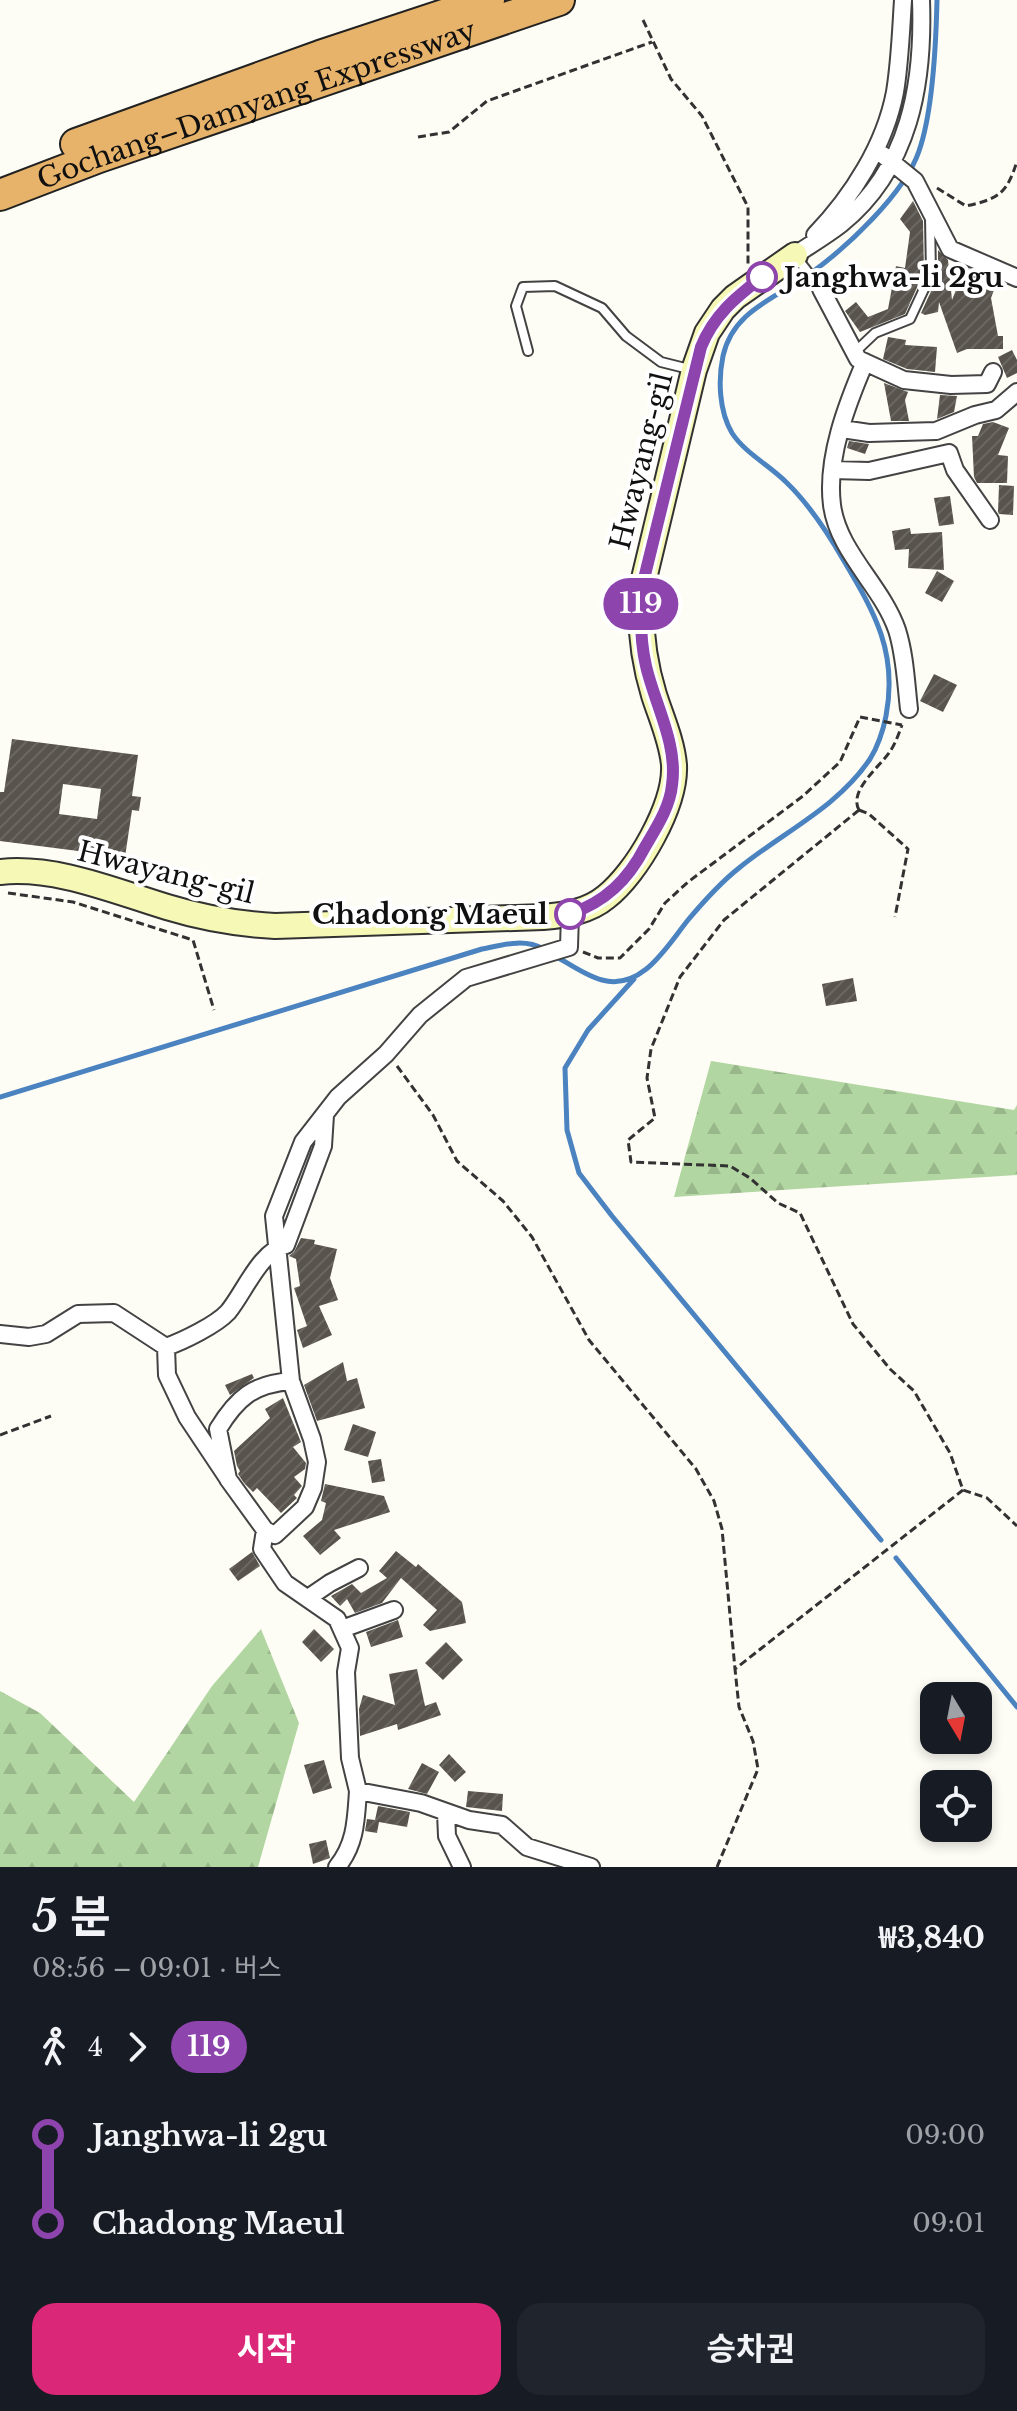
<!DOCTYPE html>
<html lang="ko">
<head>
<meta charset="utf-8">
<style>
  :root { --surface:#171b24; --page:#20242c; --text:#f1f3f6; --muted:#9ea1a6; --accent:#db2777 }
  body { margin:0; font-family:"Libre Baskerville","Noto Sans KR",serif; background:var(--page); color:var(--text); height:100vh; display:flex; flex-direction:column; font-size:30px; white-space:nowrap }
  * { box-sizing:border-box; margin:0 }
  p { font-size:26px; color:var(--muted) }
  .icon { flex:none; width:44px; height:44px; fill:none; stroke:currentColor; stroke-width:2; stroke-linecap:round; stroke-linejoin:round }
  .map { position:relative; height:1867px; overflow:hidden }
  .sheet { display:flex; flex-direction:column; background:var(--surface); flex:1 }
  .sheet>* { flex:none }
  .badge { padding:0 16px; border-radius:26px; font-size:28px; line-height:52px }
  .needle { width:52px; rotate:170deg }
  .fabs { position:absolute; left:920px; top:1682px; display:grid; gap:16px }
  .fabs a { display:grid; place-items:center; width:72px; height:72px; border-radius:16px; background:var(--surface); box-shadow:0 4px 12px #0003; font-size:40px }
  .map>.badge { position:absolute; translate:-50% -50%; box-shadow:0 0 0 4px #fff }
  .legs { display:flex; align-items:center; gap:12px; height:88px; padding:0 32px; font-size:26px }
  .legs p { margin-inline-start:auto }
  .overview { display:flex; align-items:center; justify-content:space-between; height:136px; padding:0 32px }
  h1 { font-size:44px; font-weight:700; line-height:60px }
  .primary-button { display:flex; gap:16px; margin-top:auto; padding:16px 32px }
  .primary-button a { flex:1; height:92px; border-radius:24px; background:var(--accent); color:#fff; font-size:32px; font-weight:700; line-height:92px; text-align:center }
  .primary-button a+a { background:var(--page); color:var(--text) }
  ul { padding:0 32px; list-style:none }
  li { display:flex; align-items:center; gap:28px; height:88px; font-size:30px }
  li i { display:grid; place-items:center; width:12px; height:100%; margin:0 10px; background:currentColor }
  li i::after { content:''; width:20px; height:20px; margin:-10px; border:6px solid; border-radius:50%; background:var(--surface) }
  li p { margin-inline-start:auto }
  li:first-child i { background:linear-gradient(#0000 50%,currentColor 0) }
  li:last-child i { background:linear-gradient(currentColor 50%,#0000 0) }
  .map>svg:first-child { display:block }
</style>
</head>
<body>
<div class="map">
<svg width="1017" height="1867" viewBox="0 0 1017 1867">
  <defs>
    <pattern id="forest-firs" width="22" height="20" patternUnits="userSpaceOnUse" patternTransform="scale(2)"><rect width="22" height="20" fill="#b2d6a1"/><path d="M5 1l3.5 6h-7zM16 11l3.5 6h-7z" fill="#98b78a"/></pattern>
    <pattern id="building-hatch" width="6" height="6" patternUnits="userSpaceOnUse" patternTransform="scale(2)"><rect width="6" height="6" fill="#58534d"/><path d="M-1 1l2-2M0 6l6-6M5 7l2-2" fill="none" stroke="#6b6762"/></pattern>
  </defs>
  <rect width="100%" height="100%" fill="#fefdf5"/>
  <!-- forest -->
  <path fill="url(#forest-firs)" d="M711,1061l303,49 3,-5v70l-343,22z
    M261,1629l38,94 -41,144h-258v-176l40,22 94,89 78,-116z"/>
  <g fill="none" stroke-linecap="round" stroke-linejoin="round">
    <!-- stream -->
    <path stroke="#4b83c1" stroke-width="5" d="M555,956c15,8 31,20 47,24 40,11 65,-34 86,-60 16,-19 32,-37 51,-52 44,-36 98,-60 131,-109 8,-13 13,-28 16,-43 12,-63 -11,-103 -42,-155 -16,-28 -34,-56 -58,-79 -17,-17 -41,-29 -54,-49 -13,-22 -14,-53 -9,-77 10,-46 54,-58 88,-83 36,-26 94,-80 108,-122 14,-40 17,-108 18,-151
      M634,979l-46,51 -23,38 2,62 12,43 33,43 269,324
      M0,1097l482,-148c20,-4 43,-11 61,0
      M896,1558l121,149"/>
  </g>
  <!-- building -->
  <path fill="url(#building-hatch)" fill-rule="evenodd" d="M913,201l10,20 1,51 -19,42 -45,18 -15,-21 11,-9 12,15 20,-8 8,-43 9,2 5,-36 -10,-13z
    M938,250l10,10 4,40 13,-33 32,15 -6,16 7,38h5v13h-36l-10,4 -18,-51 -1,10 -13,3 -4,-2 17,-37z
    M888,337l18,3 -1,5 32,2 -2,25 -28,-3 -24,-10z
    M1012,350l5,10v13l-10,5 -9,-21z
    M884,383l24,9 -3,8 4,21h-18z
    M940,395l17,1 -3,16 -17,7z
    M993,422l16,6 -11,27 10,1 -1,27h-30l-3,-6 -2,-41h6l5,-12z
    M849,441l20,3 -4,10 -18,-6z
    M999,485l15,1 -1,29 -14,-1 -1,-2z
    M950,496l4,28 -15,2 -5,-28z
    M910,528l1,6 31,-2 2,38 -36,-2 1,-19 -14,1 -3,-19z
    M937,571l17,10 -12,21 -17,-9z
    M934,674l23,11 -14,27 -23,-11z
    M12,739l126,16 -6,41 9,1 -2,14 -7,-1 -7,47 -125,-16v-49h4zM63,784l38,5 -4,30 -38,-5z
    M853,978l4,23 -31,5 -4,-22z
    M301,1238l14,2 -1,4 23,5 -7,29 8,22 -19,6 13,29 -29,13 -6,-18 10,-4 -13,-38 6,-2 -4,-27 -7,-3 5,-4z
    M343,1362l4,19 10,-3 8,30 -48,13 -13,-36z
    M252,1374l2,4 -24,17 -5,-10z
    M283,1398l18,44 -8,5 13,16 -1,6 -11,8 8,9 -8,9 3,3 -16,15 -24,-25 -4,4 -9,-9 -6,-9 2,-3 -3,-5 -3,-15 36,-33 -5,-9z
    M353,1424l23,8 -8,25 -24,-7z
    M381,1459l4,22 -13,2 -4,-22z
    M325,1484l59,12 6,16 -56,18 7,8 -21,17 -17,-19 19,-16 4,-17 -5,-2z
    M396,1551l20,16 2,-3 44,38 4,21 -36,8 -7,-6 14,-15 -36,-32 -19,25 -27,10 -8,-14 -7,7 -9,-10 21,-12 9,9 26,-15 -8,-7z
    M252,1552l8,14 -22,15 -9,-12z
    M398,1620l5,17 -32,10 -5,-15z
    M314,1629l20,20 -13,13 -19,-20z
    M446,1642l17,18 -20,20 -18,-17z
    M417,1669l8,37 11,-4 5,13 -43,15 -1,-6 -37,12 -1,-27 4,-14 32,10 -6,-31z
    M449,1754l17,18 -11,10 -16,-17z
    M324,1760l8,28 -19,6 -9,-29z
    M422,1763l17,9 -12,22 -19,-5z
    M468,1791l35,3 -1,17 -36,-4z
    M378,1806l32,6 -3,15 -28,-5 -2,11 -12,-2 2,-12 8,1z
    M326,1840l4,18 -17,6 -4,-20z"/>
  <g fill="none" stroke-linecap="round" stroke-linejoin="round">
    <!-- lane casing -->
    <g stroke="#434343" stroke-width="12">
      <path id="lane" d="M797,258l24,31
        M528,351l-12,-45 7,-19 32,-1 47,22 24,28 35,26 32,8
        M855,352l20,-19 35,-14 21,-45 -1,-56"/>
    </g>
    <!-- street casing -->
    <g stroke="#434343" stroke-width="20">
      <path id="street" d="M883,155l32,26 35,68 67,29
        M815,235c37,-38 70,-90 80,-143 5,-30 6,-62 8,-92
        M795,255c15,-10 32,-20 46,-31 69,-56 83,-141 80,-224
        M821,289l37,70 46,21 47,5 36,-1 6,-12
        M865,362c-18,42 -39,96 -33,143 6,47 50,81 65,125 8,25 9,53 12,79
        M842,429l27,4 67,-2 39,-16 21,-5 21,-18
        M833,470l36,1 80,-18 6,17 35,50
        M0,1334l29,3 17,-3 32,-20 36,-1 52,34c17,-6 50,-22 62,-35 16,-19 32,-61 58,-67l37,-99 2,-31
        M166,1347l1,28 20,42 40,60
        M291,1381c-38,3 -54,17 -73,48l10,50 37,51 10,5 30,-28 8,-19 4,-26 -5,-23 -21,-58 -17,-165 29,-74 35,-45 48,-43 34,-39 46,-37 103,-31 1,-33
        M265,1530l-3,19 23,34 52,36 13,29 -4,24 4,86 8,33 63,12 48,17 33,5 25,22 64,20
        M308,1598l22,-15 29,-15
        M342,1629l52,-19
        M446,1813l1,23 15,31
        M337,1867c19,-23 19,-48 21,-76"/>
    </g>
    <!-- secondary casing -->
    <g stroke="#323232" stroke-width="28">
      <path id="secondary" d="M0,872c56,-6 114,19 167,35 36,11 71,17 108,19l268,-9c22,-2 45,-5 63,-20 31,-24 70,-92 68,-132 -2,-24 -13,-48 -20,-70 -11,-36 -15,-71 -12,-108l52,-217 13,-37 16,-24 12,-12 60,-42"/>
    </g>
    <!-- highway casing -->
    <g stroke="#212121" stroke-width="34">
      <g id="highway">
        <path d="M76,144l244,-88 169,-56"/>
        <path id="s1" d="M0,195l99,-38 460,-157"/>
      </g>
    </g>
    <!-- path -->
    <path stroke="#323232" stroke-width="3" stroke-dasharray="8 4" stroke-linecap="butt" d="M643,20l28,59 31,37 46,91v57
      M418,137l31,-5 38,-31 165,-59
      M937,188l29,18c32,-7 41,-12 51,-45
      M859,810l-135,110 -44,57 -29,72 -4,29 8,40 -27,22 3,22 99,4 20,12 28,25 22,10 53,111 37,45 24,22 36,62 13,37 24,8 30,28
      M859,810l10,4 39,35 -13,68
      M859,810c-11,-20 22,-44 32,-60 5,-8 8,-17 11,-25
      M8,893l65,9 120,38 21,70
      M583,952l15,6h22l29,-29 16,-26 23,-21 115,-86 37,-34 20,-45 42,8
      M397,1066l36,49 24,46 46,40 29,36 57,103 107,129 18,32 8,28 13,140
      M0,1435l51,-19
      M717,1867l41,-98 -5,-28 -14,-34 -4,-38 228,-179"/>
    <!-- lane -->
    <use href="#lane" stroke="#fff" stroke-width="8"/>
    <!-- street -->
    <use href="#street" stroke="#fff" stroke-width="16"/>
    <!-- secondary -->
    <use href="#secondary" stroke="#f6f8b6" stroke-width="24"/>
    <!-- highway -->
    <use href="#highway" stroke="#e7b36a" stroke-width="30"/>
  </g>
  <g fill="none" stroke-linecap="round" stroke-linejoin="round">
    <!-- line-1 casing -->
    <g stroke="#fff" stroke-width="18">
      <path id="line-1" d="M570,914c35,-12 58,-34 75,-67 11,-19 25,-40 27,-62 6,-41 -17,-80 -26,-119 -6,-26 -6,-53 -4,-79l59,-240c13,-32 34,-49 61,-70"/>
    </g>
    <!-- line-1 -->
    <use href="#line-1" stroke="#8e44ad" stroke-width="12"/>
  </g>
  <!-- markers -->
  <g fill="#fff" stroke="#8e44ad" stroke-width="4">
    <circle cx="762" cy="277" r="14"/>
    <circle cx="570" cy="914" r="14"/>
  </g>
  <g text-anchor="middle" stroke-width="8" stroke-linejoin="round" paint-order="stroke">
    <!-- street labels -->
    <g font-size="28" fill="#101010" stroke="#fff">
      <text dy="10" stroke="none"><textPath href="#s1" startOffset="272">Gochang–Damyang Expressway</textPath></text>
      <text transform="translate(641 461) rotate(-76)" y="10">Hwayang-gil</text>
      <text transform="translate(166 872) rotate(14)" y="10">Hwayang-gil</text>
    </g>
    <!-- stop labels -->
    <g font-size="28" font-weight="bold" fill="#101010" stroke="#fff" text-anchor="start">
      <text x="784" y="287">Janghwa-li 2gu</text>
      <text x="548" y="924" text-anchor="end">Chadong Maeul</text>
    </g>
  </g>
</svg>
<div class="fabs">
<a><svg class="needle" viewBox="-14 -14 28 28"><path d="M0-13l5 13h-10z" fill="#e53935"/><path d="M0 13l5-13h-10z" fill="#9ea1a6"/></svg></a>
<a><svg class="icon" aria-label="locate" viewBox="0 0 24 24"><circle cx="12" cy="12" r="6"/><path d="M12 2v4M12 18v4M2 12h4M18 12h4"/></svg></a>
</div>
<b class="badge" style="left:641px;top:604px;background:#8e44ad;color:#fff">119</b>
</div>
<section class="sheet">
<div class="overview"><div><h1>5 분</h1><p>08:56 – 09:01 · 버스</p></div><b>₩3,840</b></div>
<div class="legs"><svg class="icon" aria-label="walk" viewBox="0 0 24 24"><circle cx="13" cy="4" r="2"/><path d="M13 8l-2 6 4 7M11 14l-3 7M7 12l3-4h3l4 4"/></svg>4<svg class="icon" aria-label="forward" viewBox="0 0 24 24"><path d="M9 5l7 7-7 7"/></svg><b class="badge" style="background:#8e44ad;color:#fff">119</b></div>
<ul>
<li><i style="color:#8e44ad"></i><b>Janghwa-li 2gu</b><p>09:00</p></li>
<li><i style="color:#8e44ad"></i><b>Chadong Maeul</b><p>09:01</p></li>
</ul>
<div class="primary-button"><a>시작</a><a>승차권</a></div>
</section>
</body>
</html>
